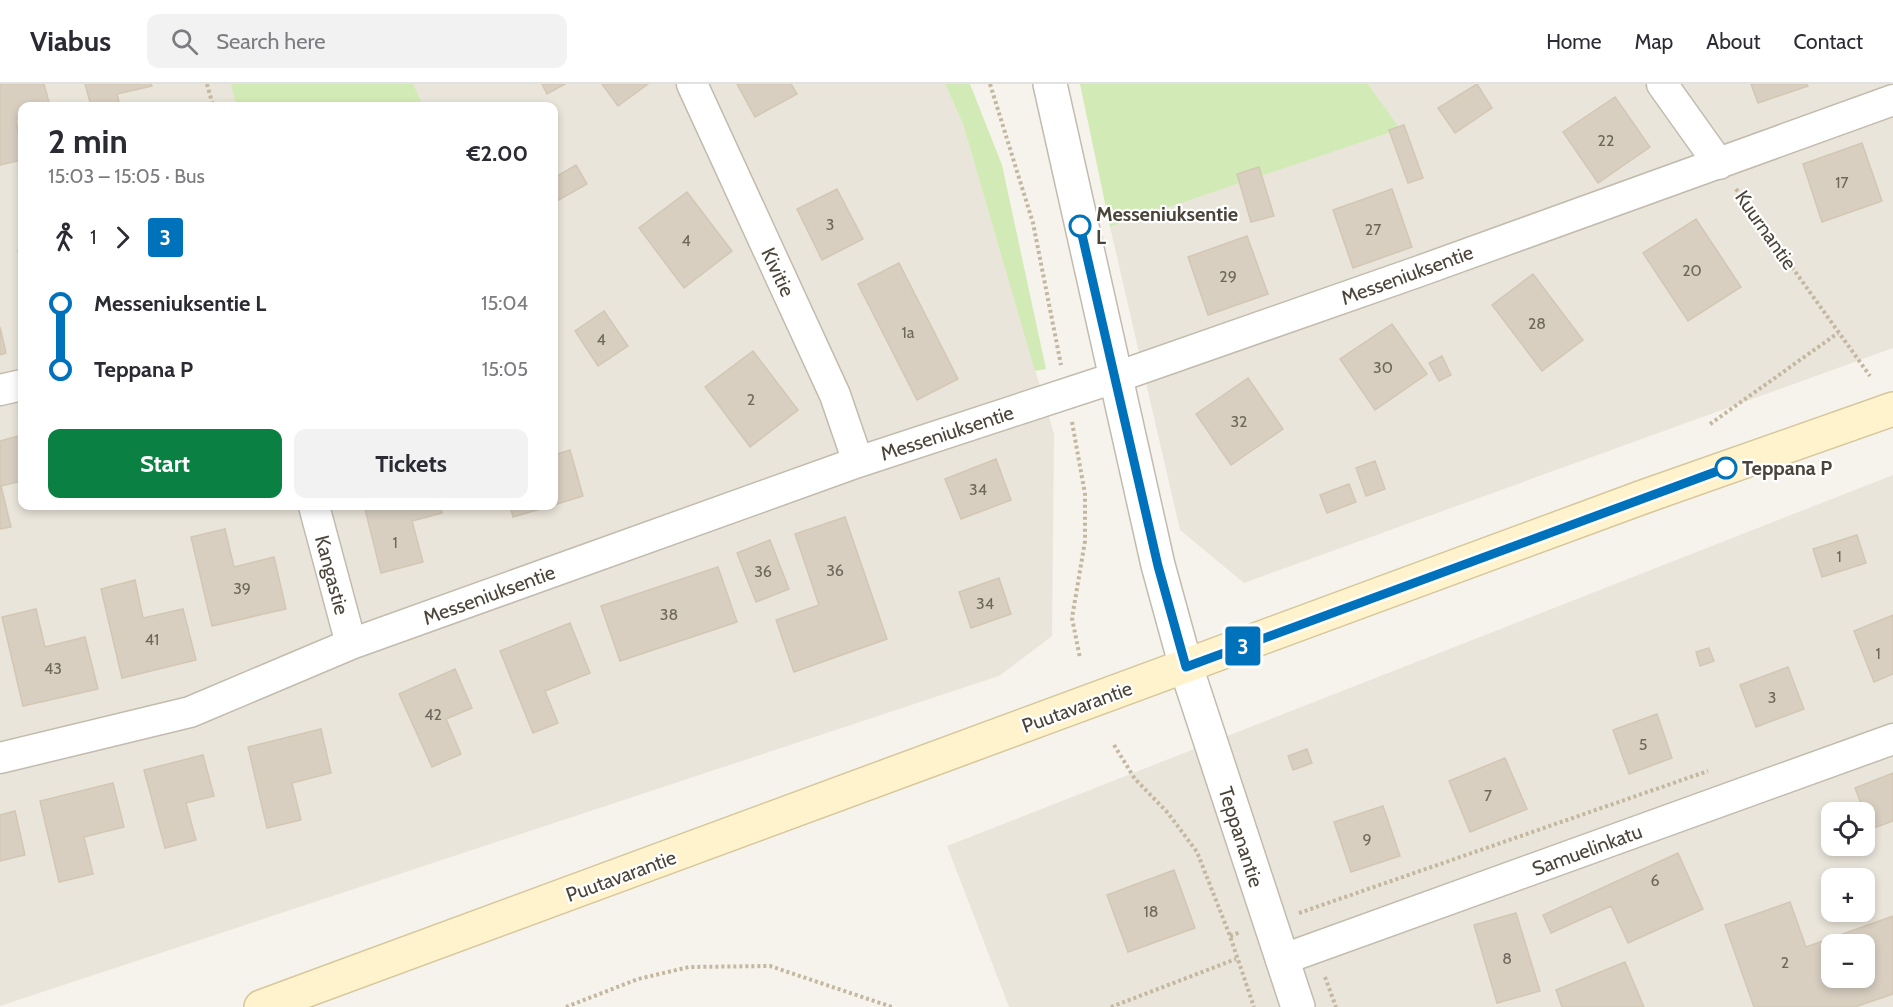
<!DOCTYPE html>
<html lang="en">
<head>
<meta charset="utf-8">
<style>
  :root { --surface:#fff; --page:#f2f2f3; --text:#2b2b33; --muted:#7c7c81; --line:#e1e1e2; --accent:#0b8043 }
  body { margin:0; font-family:Cabin,sans-serif; background:var(--page); color:var(--text); height:100vh; display:flex; flex-direction:column; font-size:22px; white-space:nowrap }
  * { box-sizing:border-box; margin:0 }
  p { font-size:20px; color:var(--muted) }
  .icon { flex:none; width:33px; height:33px; fill:none; stroke:currentColor; stroke-width:2; stroke-linecap:round; stroke-linejoin:round }
  .map { position:relative; flex:1; overflow:hidden }
  .sheet { position:absolute; left:18px; top:18px; width:540px; height:408px; display:flex; flex-direction:column; background:var(--surface); border-radius:12px; box-shadow:0 3px 9px #0003 }
  .sheet>* { flex:none }
  .badge { padding:0 12px; border-radius:4px; font-size:21px; line-height:39px }
  .buttons { position:absolute; left:1821px; top:718px; display:grid; gap:12px }
  .buttons a { display:grid; place-items:center; width:54px; height:54px; border-radius:12px; background:var(--surface); box-shadow:0 3px 9px #0003; font-size:30px }
  .map>.badge { position:absolute; translate:-50% -50%; box-shadow:0 0 0 3px #fff }
  .legs { display:flex; align-items:center; gap:9px; height:66px; padding:0 30px; font-size:20px }
  .legs p { margin-inline-start:auto }
  .summary { display:flex; align-items:center; justify-content:space-between; height:102px; padding:0 30px }
  h1 { font-size:33px; font-weight:800; line-height:45px }
  .action { display:flex; gap:12px; margin-top:auto; padding:12px 30px }
  .action a { flex:1; height:69px; border-radius:12px; background:var(--accent); color:#fff; font-size:24px; font-weight:800; line-height:69px; text-align:center }
  .action a+a { background:var(--page); color:var(--text) }
  ul { padding:0 30px; list-style:none }
  li { display:flex; align-items:center; gap:21px; height:66px; font-size:22px }
  li i { display:grid; place-items:center; width:9px; height:100%; margin:0 8px; background:currentColor }
  li i::after { content:''; width:15px; height:15px; margin:-8px; border:4px solid; border-radius:50%; background:var(--surface) }
  li p { margin-inline-start:auto }
  li:first-child i { background:linear-gradient(#0000 50%,currentColor 0) }
  li:last-child i { background:linear-gradient(currentColor 50%,#0000 0) }
  header { display:flex; align-items:center; gap:36px; box-sizing:border-box; height:84px; padding:0 30px; background:var(--surface); border-bottom:2px solid var(--line) }
  header strong { font-size:28px }
  nav { display:flex; gap:33px; margin-inline-start:auto; font-size:21px }
  .search { width:420px; height:54px; background:var(--page); display:flex; align-items:center; gap:15px; box-sizing:border-box; padding:0 21px; border-radius:12px; color:var(--muted); font-size:22px }
  .map>svg:first-child { display:block }
</style>
</head>
<body>
<header>
<strong>Viabus</strong>
<div class="search"><svg class="icon" aria-label="search" viewBox="0 0 24 24"><circle cx="10" cy="10" r="6"/><path d="M15 15l6 6"/></svg>Search here</div>
<nav><a>Home</a><a>Map</a><a>About</a><a>Contact</a></nav>
</header>
<div class="map">
<svg width="1893" height="923" viewBox="0 0 1893 923">
  <rect width="100%" height="100%" fill="#f6f3ec"/>
  <!-- residential -->
  <path fill="#eae5da" fill-rule="evenodd" d="M0,0h945l18,40 91,310 -2,202 -53,40 -999,330zM22,22h532v400h-532z
    M1368,0h525v264l-649,235 -64,-53 -70,-303 289,-98z
    M1893,391v532h-884l-62,-161zM1832,729h32v33h-32zM1832,795h32v33h-32zM1832,861h32v33h-32z"/>
  <!-- green -->
  <path fill="#d2eab5" d="M231,0h182l10,22h-187z
    M945,0h25l32,81 44,204 -11,2 -72,-247z
    M1080,0h288l32,45 -290,98z"/>
  <!-- building -->
  <path fill="#d8cfc1" stroke="#d3c7b4" stroke-width="1.5" fill-rule="evenodd" d="M0,0h44l6,22h-28v11l-6,2 6,41 -22,5z
    M85,0h66l1,2 -35,8 3,12h-29z
    M542,0h23l-18,10z
    M602,0h46l-30,22z
    M737,0h54l6,10 -42,23z
    M1477,0l15,24 -37,25 -17,-25z
    M1751,0h56l1,2 -50,17z
    M1615,13l35,50 -52,36 -35,-51z
    M1404,41l19,53 -15,5 -19,-53z
    M1862,59l20,58 -60,21 -19,-58z
    M576,81l11,19 -32,18 -1,-24z
    M1259,83l15,49 -23,6 -14,-48z
    M837,105l26,50 -41,21 -25,-51z
    M1392,105l20,58 -59,21 -20,-58z
    M687,108l45,59 -48,37 -45,-60z
    M1696,135l45,68 -53,34 -45,-68z
    M1247,152l21,58 -60,21 -20,-58z
    M22,165v23l-4,-22z
    M899,179l59,116 -41,21 -59,-116z
    M1533,190l50,66 -41,31 -50,-66z
    M604,227l24,35 -30,20 -23,-35z
    M1392,240l35,50 -52,36 -35,-51z
    M0,243l6,26 -6,2z
    M753,267l45,59 -48,37 -45,-60z
    M1442,272l9,19 -12,6 -10,-18z
    M1248,294l35,51 -52,36 -35,-51z
    M22,351v46l-21,5 10,41 -11,2v-88z
    M570,366l13,46 -29,9v-50z
    M996,375l15,41 -50,19 -16,-40z
    M1375,377l10,28 -19,7 -10,-28z
    M1349,400l7,18 -29,11 -7,-18z
    M376,422h64l2,7 -30,8 11,41 -42,11 -16,-64z
    M510,422h41l-38,11z
    M845,433l42,122 -93,33 -18,-52 43,-15 -24,-71z
    M225,445l9,38 40,-10 12,52 -74,17 -21,-89z
    M1857,451l9,28 -44,14 -9,-28z
    M770,456l19,49 -33,13 -19,-49z
    M718,483l19,55 -117,39 -19,-55z
    M999,494l12,36 -40,14 -12,-36z
    M135,496l8,38 40,-9 13,51 -74,18 -21,-89z
    M36,525l9,38 40,-10 13,52 -75,17 -21,-89z
    M1893,531v59l-19,8 -20,-51z
    M570,539l20,50 -45,18 13,32 -25,10 -33,-82z
    M1709,564l5,13 -14,5 -4,-14z
    M1788,583l16,42 -48,18 -16,-42z
    M455,585l17,39 -26,11 15,35 -29,13 -33,-73z
    M1657,630l15,44 -43,16 -16,-44z
    M321,645l10,44 -39,10 9,37 -34,8 -19,-81z
    M1307,665l5,14 -19,7 -5,-14z
    M203,671l11,41 -28,7 10,37 -31,8 -21,-78z
    M1505,674l22,51 -57,23 -21,-51z
    M1893,689v48l-22,8 -16,-41z
    M113,699l11,44 -40,10 9,37 -34,8 -19,-81z
    M1383,722l17,50 -49,16 -17,-50z
    M15,727l10,44 -25,6v-46z
    M1678,769l25,56 -75,34 -17,-37 -60,27 -8,-18z
    M1174,786l21,58 -67,24 -21,-57z
    M1790,818l16,45 87,-31v78l-38,13h-101l-29,-82zM1832,861h32v33h-32z
    M1516,829l24,78 -43,12 -23,-78z
    M1625,878l19,45h-82l-6,-17z"/>
  <g fill="none" stroke-linecap="round" stroke-linejoin="round">
    <!-- minor casing -->
    <g stroke="#c2bbae" stroke-width="33">
      <path id="minor" d="M692,0l143,311 23,67
        M1662,0l57,80
        M0,306l22,-5
        M314,422l37,138
        M0,674l190,-46 161,-68 507,-182 256,-84 303,-106 476,-172
        M1281,876l612,-221"/>
    </g>
    <!-- tertiary casing -->
    <g stroke="#c2bbae" stroke-width="36">
      <path id="tertiary" d="M1050,0l108,481 28,102 112,340"/>
    </g>
    <!-- secondary casing -->
    <g stroke="#d6c79b" stroke-width="36">
      <path id="secondary" d="M261,923l1382,-510 250,-88"/>
    </g>
    <!-- path -->
    <path stroke="#c4b79f" stroke-width="4" stroke-dasharray="3 3" stroke-linecap="butt" d="M207,0l6,22
      M990,0l43,139 28,142
      M1736,105l134,187
      M1072,338l13,72v47l-13,77 8,40
      M1710,340l128,-91
      M1114,661l21,34 33,34 29,39 33,84 24,71
      M1299,829l409,-142
      M1230,852l11,-4
      M1325,893l11,30
      M566,923l72,-28 51,-12 81,-1 122,41
      M1111,923l125,-48"/>
    <!-- minor -->
    <use href="#minor" stroke="#fff" stroke-width="30"/>
    <!-- tertiary -->
    <use href="#tertiary" stroke="#fff" stroke-width="33"/>
    <!-- secondary -->
    <use href="#secondary" stroke="#fff3cd" stroke-width="33"/>
  </g>
  <g fill="none" stroke-linecap="round" stroke-linejoin="round">
    <!-- line-1 casing -->
    <g stroke="#fff" stroke-width="14">
      <path id="line-1" d="M1080,142l78,340 28,101 540,-199"/>
    </g>
    <!-- line-1 -->
    <use href="#line-1" stroke="#0072bc" stroke-width="9"/>
  </g>
  <!-- markers -->
  <g fill="#fff" stroke="#0072bc" stroke-width="3">
    <circle cx="1080" cy="142" r="10"/>
    <circle cx="1726" cy="384" r="10"/>
  </g>
  <g text-anchor="middle" stroke-width="4.5" stroke-linejoin="round" paint-order="stroke">
    <!-- number labels -->
    <g font-size="16" fill="#6e675b">
      <text x="1606" y="62">22</text>
      <text x="1842" y="104">17</text>
      <text x="830" y="146">3</text>
      <text x="1373" y="151">27</text>
      <text x="686" y="162">4</text>
      <text x="1692" y="192">20</text>
      <text x="1228" y="198">29</text>
      <text x="1537" y="245">28</text>
      <text x="908" y="254">1a</text>
      <text x="601" y="261">4</text>
      <text x="1383" y="289">30</text>
      <text x="751" y="321">2</text>
      <text x="1239" y="343">32</text>
      <text x="978" y="411">34</text>
      <text x="395" y="464">1</text>
      <text x="1839" y="478">1</text>
      <text x="835" y="492">36</text>
      <text x="763" y="493">36</text>
      <text x="242" y="510">39</text>
      <text x="985" y="525">34</text>
      <text x="669" y="536">38</text>
      <text x="152" y="561">41</text>
      <text x="1878" y="575">1</text>
      <text x="53" y="590">43</text>
      <text x="1772" y="619">3</text>
      <text x="433" y="636">42</text>
      <text x="1643" y="666">5</text>
      <text x="1488" y="717">7</text>
      <text x="1367" y="761">9</text>
      <text x="1655" y="802">6</text>
      <text x="1151" y="833">18</text>
      <text x="1507" y="880">8</text>
      <text x="1785" y="884">2</text>
    </g>
    <!-- stop labels -->
    <g font-size="20" font-weight="bold" fill="#4b4439" stroke="#fff" text-anchor="start">
      <text x="1096" y="137">Messeniuksentie<tspan x="1096" dy="23">L</tspan></text>
      <text x="1742" y="391">Teppana P</text>
    </g>
    <!-- street labels -->
    <g font-size="20" fill="#4b4439" stroke="#fff">
      <text transform="translate(1766 146) rotate(55)" y="7">Kuurnantie</text>
      <text transform="translate(778 188) rotate(65)" y="7">Kivitie</text>
      <text transform="translate(1407 191) rotate(-20)" y="7">Messeniuksentie</text>
      <text transform="translate(947 349) rotate(-18)" y="7">Messeniuksentie</text>
      <text transform="translate(332 491) rotate(75)" y="7">Kangastie</text>
      <text transform="translate(489 511) rotate(-20)" y="7">Messeniuksentie</text>
      <text transform="translate(1077 623) rotate(-20)" y="7">Puutavarantie</text>
      <text transform="translate(1241 753) rotate(72)" y="7">Teppanantie</text>
      <text transform="translate(1587 766) rotate(-20)" y="7">Samuelinkatu</text>
      <text transform="translate(621 792) rotate(-20)" y="7">Puutavarantie</text>
    </g>
  </g>
</svg>
<div class="buttons">
<a><svg class="icon" aria-label="locate" viewBox="0 0 24 24"><circle cx="12" cy="12" r="6"/><path d="M12 2v4M12 18v4M2 12h4M18 12h4"/></svg></a>
<a>+</a>
<a>−</a>
</div>
<b class="badge" style="left:1243px;top:562px;background:#0072bc;color:#fff">3</b>
<section class="sheet">
<div class="summary"><div><h1>2 min</h1><p>15:03 – 15:05 · Bus</p></div><b>€2.00</b></div>
<div class="legs"><svg class="icon" aria-label="walk" viewBox="0 0 24 24"><circle cx="13" cy="4" r="2"/><path d="M13 8l-2 6 4 7M11 14l-3 7M7 12l3-4h3l4 4"/></svg>1<svg class="icon" aria-label="forward" viewBox="0 0 24 24"><path d="M9 5l7 7-7 7"/></svg><b class="badge" style="background:#0072bc;color:#fff">3</b></div>
<ul>
<li><i style="color:#0072bc"></i><b>Messeniuksentie L</b><p>15:04</p></li>
<li><i style="color:#0072bc"></i><b>Teppana P</b><p>15:05</p></li>
</ul>
<div class="action"><a>Start</a><a>Tickets</a></div>
</section>
</div>
</body>
</html>
